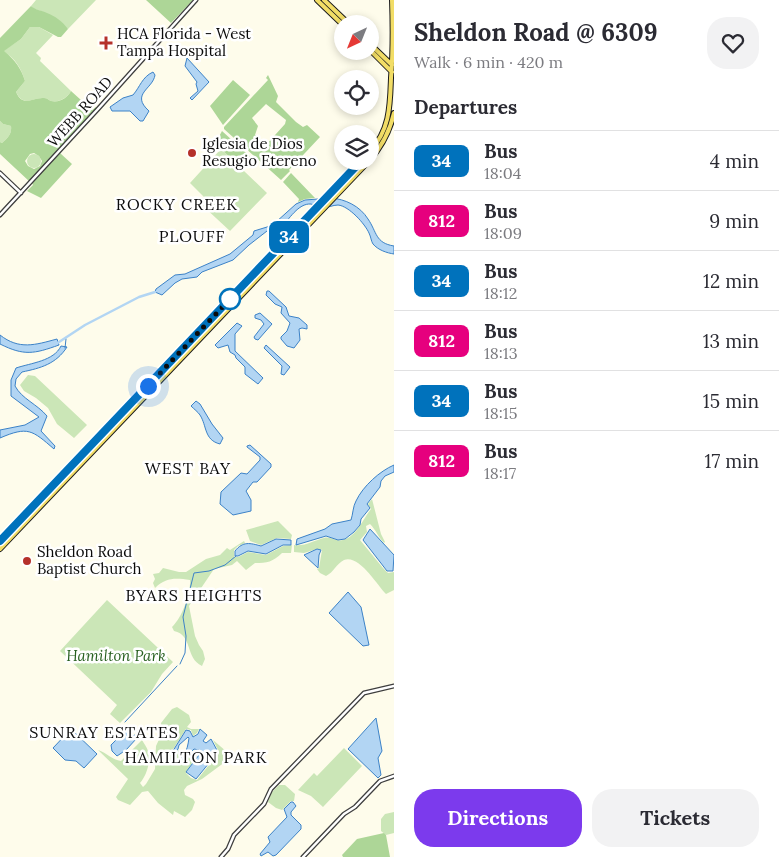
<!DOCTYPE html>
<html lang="en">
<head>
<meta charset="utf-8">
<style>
  :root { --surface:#fff; --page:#f2f2f3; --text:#2b2b33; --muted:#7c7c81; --line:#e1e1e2; --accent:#7c3aed }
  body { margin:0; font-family:Lora,serif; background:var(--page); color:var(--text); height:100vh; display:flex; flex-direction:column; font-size:19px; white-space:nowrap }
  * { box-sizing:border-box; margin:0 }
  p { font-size:16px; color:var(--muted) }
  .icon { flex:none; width:28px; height:28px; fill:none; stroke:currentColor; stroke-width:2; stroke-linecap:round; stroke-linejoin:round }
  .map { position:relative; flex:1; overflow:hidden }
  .side { display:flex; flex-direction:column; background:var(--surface); width:385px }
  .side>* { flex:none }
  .badge { padding:0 10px; border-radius:8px; font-size:18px; line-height:32px }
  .needle { width:32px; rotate:223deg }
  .buttons { position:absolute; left:334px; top:15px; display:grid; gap:10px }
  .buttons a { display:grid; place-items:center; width:45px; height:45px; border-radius:50%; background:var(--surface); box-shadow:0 2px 8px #0003; font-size:25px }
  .you { position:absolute; width:25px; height:25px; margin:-12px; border:4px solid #fff; border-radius:50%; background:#1a73e8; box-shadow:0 0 0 8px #1a73e833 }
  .map>.badge { position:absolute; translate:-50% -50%; box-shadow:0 0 0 2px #fff }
  h2 { padding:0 20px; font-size:19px; line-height:45px }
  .round { display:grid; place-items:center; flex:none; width:52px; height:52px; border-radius:20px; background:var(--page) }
  .overview { display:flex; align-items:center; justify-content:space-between; height:85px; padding:0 20px }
  h1 { font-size:24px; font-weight:700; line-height:38px }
  .cta { display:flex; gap:10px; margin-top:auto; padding:10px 20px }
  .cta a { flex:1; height:58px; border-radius:20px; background:var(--accent); color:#fff; font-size:20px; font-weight:700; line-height:58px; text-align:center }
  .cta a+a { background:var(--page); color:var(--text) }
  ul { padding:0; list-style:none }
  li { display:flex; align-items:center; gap:15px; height:60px; padding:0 20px; border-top:1px solid var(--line) }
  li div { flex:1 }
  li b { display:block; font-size:19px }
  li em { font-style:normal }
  li .badge { min-width:55px; font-weight:700; text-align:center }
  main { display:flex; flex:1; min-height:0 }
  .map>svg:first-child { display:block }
</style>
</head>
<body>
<main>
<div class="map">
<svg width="394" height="857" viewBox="0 0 394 857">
  <rect width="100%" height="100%" fill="#fefceb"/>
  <!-- green -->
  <path fill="#cbe6b7" d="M36,0h60l-28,29 -27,-18 -7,-2 -3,-3z
    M30,27h9l14,8 -17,18 5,5 -1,3 31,30c-3,6 -12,12 -20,10 -5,-2 -1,-2 -7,-3 -12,-1 -20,10 -28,-6l9,-11c-4,-13 -9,-22 -22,-30l18,-12z
    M0,121l3,3 8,2c1,8 -3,12 -9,17l-2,-1z
    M221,149l46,44 -37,38 -27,-25 5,-5 -18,-18z
    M27 161a7 7 0 1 1 14 0a7 7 0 1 1-14 0Z
    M28,375l7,1 52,49 -13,13 -17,-14 -9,-16 -12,-10 -12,-7 -4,-6z
    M372,499l9,35 4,8 -1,1c-6,-6 -8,-13 -14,-19l-4,2 1,6 -7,8 23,28 5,5 6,-1v18l-8,4c-9,-9 -27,-40 -42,-34 -8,4 -10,12 -18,16l-6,-3 -3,-4 2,-1 3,-18 -5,-1 -13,4 -10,-1v-7c10,2 21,-5 30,-7 7,-2 12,4 19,2 13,-3 20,-21 28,-31l-3,-5z
    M278,521l14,14 -1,4 -14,-1 -16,7 -11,-4 -4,-11z
    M244,541l1,2 -7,3 -4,4v7h4l10,-5 18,3 17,-9 9,-1 -1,8h-9c-9,9 -15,10 -27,10l-9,7 -9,-9 -5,4 -18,4 -25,37 6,30 4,9 4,6 2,8 -3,7c-17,-8 -9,-31 -28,-35l-2,-4c10,-9 19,-34 18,-47 -14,-2 -24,-3 -35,8l-2,-5 2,-4 -2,-5 6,-1 4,-5 16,4h7l20,-13 14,-4 7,-7 3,2z
    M107,600l66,62 -11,12 -11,18 -31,31 -10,-9 7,-9 -57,-54z
    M177,707l12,8 2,7 -4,5 4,2h8l-2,4 -4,3 -2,-6 -5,-1 -16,25 3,2 6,-6 5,3 -4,5 3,3 11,-11h4v4l-12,19 5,5 6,2 22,-28 -6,-12 14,12 2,7 -27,20 -15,7 -3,4 1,5 8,4 2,3 -3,8 -7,7 -11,-6 -1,4 -15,-12 -10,-12 -6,1 -12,13 -12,-5 -2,-3 12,-18 -30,-29c9,3 14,10 23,11l21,-21c2,4 5,7 6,11 3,10 -1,24 -8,32l3,4 3,-3 9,-15 1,-23 6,-13 -1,-10 11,-14z
    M344,748l18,18 -39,41 -12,-11 -13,-6 16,-17 3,3z
    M279,785h6l10,9 -1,7h-3l-9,9 -6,-2 -8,-6 3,-9z
    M394,812v21l-8,2 -5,-4v-12l4,-5z"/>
  <!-- forest -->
  <path fill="#add697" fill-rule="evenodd" d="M146,0h47l-22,23z
    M31,6c4,4 10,4 16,7 8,3 15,8 21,16l-7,8h-3l-19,-10h-9l-9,12 -17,12c11,9 17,17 21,30l-9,11c7,16 16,5 28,6 6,1 2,1 7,3 9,2 17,-4 20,-10l21,19 4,-3 1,1 -67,74 -30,-28v-12l2,1c6,-5 10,-9 9,-17l-8,-2 -3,-3v-83zM34,153l5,3 3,5 -2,5 -6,3 -6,-3 -3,-5 5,-7z
    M268,75l10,21 -2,6 20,20 7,5 4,-2 13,12 -31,33 1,1 -9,9 -57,-51v-2l44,-47 -2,-2zM266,104l20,16 -1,4 -19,21 -11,-10 3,-9 -6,-8z
    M233,80l17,15 -27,30 -13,-19z
    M222,131l32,29 -8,8 -11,-6 -14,-13 -2,1 -4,-6z
    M60,153l12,11 -31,34 -14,-7 6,-6 -1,-2z
    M291,173l24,25 -10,1 -7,3 1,-3 -16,-17z
    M384,833l2,2 4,22h-47l-1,-2 15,-16z"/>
  <!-- water -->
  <path fill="#b2d5f3" stroke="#3c82c7" d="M187,58l22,24 -17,18 -2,-2 8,-7 -2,-7 1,-2 -12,-16z
    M153,72l2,3c-2,14 -25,19 -6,36l-6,10h-3l-10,-10h-18l-2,-4 13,-9 10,-3c7,-8 9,-18 20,-23z
    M331,198c14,1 29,8 37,21 9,13 7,24 26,27v8c-7,-1 -16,-4 -21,-10 -2,-3 -2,-7 -4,-11 -4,-9 -20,-27 -31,-28 -5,0 -11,3 -16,3 -4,0 -7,-3 -11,-4 -13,-1 -22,16 -30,23h-7l-7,4 -18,14 -16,15 -31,12 -5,5 -15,2 -7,4 -13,12 -7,-3 1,-3 19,-14 10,-1 45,-20 23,-19 1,-4 13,-4 9,-5 20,-18 9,-4z
    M267,291h2l17,16 3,9 10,2 8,7v4l-5,-1 -3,1 1,11 -6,8 -7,-2 -6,-7v-2l6,-6 3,-8 -9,-10 1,-6 -7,-3 -9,-9z
    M260,313l12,11 -14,16 -3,-1 -1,-2 10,-13 -3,-4 -6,-2v-3z
    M237,323l5,3 -7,8v17l28,27 -5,6 -13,-10v-7l-9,-9 -1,-3 -5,-3 -2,-7 -10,3 -3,-3z
    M0,335c19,15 35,10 57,4l2,6c-25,9 -35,11 -59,-1z
    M266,345l24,22 -6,8 -3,-1 1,-8 -18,-18z
    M61,346l6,1c-11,17 -26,21 -45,25l-6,7 -1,7c7,13 22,18 32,30l-6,15 14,15 -1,3c-22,-19 -26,-23 -54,-11v-8l25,-5 14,-8 -28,-21v-16l5,-12c15,-5 38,-7 45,-22z
    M196,401l4,3 12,20 11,14 -3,6c-16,-4 -13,-18 -20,-29 -2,-3 -6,-6 -9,-9z
    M250,445l21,19v3l-14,15h-4l-7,9 5,9v11l-18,4 -13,-11 1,-12 20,-19 6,1 13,-14v-3l-13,-10v-1z
    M394,465v7l-9,4 -4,5 -1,6 -13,17 3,4 -9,11 -1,6 -6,7 -9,7 -7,1 -12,-4 -30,9 1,-6 28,-10 7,-5 19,-4c2,-6 2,-14 5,-19 7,-15 24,-30 38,-36z
    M370,529l24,26 -1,16h-6l-24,-31z
    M276,539l15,1v5h-8l-17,9 -18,-3 -10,5h-3v-5c8,-10 15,-8 26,-5z
    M317,549l4,1 -2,5 -1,13 -14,-13z
    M348,592l13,15 8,38 -6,1 -34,-33z
    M376,718l6,33 -4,7 3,17 -3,3 -30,-29z
    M71,729l26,25 -13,14 -8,-7 -11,-1 -12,-12z
    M200,729l7,6 -4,6 3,2 5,-4 7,13 -22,27 -10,-7 13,-17v-5l-5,-1 -11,11 -2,-2 3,-3c3,-5 4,-10 5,-17l-1,-1 -9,8 -1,4 -5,7 -2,-2 15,-24 4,1 3,6 5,-3z
    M126,730l6,6 3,-1 2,3 -11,12 -9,6 -5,-5 -1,-6z
    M291,802h2l3,4 -5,6v3l10,10v4l-25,26 -3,1 -5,-4 -7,4 -1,-2 10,-12 -2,-5 19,-20 -3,-8z"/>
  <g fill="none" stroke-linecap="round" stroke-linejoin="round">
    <!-- stream -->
    <path stroke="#3c82c7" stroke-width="1" d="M65,348l1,-9
      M180,664l5,-11 1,-17 -3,-19 11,-44 15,-2 16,-6 11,-9
      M125,722l52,-56"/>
    <!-- canal -->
    <path stroke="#b2d5f3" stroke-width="2.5" d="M56,344l29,-19 54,-28 16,-5"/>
    <!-- minor casing -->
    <g stroke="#3e3e3e" stroke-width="5">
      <path id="minor" d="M0,173l21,20
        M0,215l98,-106 98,-109
        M221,857l7,-8 6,-14 30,-31 7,-15 93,-96 30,-7
        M303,857l41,-43 11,-7 25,-26 14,-5"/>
    </g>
    <!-- major casing -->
    <g stroke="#1c1c1c" stroke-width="6">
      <path id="major" d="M317,0l25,24
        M324,0l25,24
        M370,44l22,21
        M370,50l22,22
        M370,151c20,-21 20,-45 21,-73 2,-26 2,-52 1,-78
        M370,160c12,-14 20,-29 24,-47
        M0,541l361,-380
        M0,549l369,-388"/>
    </g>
    <!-- minor -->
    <use href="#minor" stroke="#fff" stroke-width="2.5"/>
    <!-- major -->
    <use href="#major" stroke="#f2dd66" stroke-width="4"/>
  </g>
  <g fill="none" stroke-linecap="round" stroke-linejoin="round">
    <!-- line casing -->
    <g stroke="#fff" stroke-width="11">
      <path id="line" d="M0,541l361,-380"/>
    </g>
    <!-- line -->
    <use href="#line" stroke="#0072bc" stroke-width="8"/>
    <!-- walk -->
    <path stroke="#0b0b0b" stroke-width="5" stroke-dasharray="0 9" d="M148,386l82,-87"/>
  </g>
  <!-- markers -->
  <g fill="#b5312a" stroke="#fff" stroke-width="2">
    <path d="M103.5 35.5h5v5h5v5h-5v5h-5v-5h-5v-5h5z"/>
    <circle cx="192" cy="153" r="5"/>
    <circle cx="27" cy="561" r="5"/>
  </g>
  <circle fill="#fff" stroke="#0072bc" stroke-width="2.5" cx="230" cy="299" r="10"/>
  <g text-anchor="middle" stroke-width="5" stroke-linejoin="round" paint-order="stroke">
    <!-- poi labels -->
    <g font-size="15" fill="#0b0b0b" stroke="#fff" text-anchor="start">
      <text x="117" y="39">HCA Florida - West<tspan x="117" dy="17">Tampa Hospital</tspan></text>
      <text x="202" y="149">Iglesia de Dios<tspan x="202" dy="17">Resugio Etereno</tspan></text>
      <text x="37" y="557">Sheldon Road<tspan x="37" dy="17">Baptist Church</tspan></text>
    </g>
    <!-- street labels -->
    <g font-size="15" fill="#0b0b0b" stroke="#fff">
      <text transform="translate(80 112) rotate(-48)" y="5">WEBB ROAD</text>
    </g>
    <!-- park labels -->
    <g font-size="15" font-style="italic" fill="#275f1f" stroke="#fff">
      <text x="116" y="661">Hamilton Park</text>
    </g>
    <!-- neighbourhood labels -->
    <g font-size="16" letter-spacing="1" fill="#0b0b0b" stroke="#fff">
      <text x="177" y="210">ROCKY CREEK</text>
      <text x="192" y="242">PLOUFF</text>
      <text x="188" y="474">WEST BAY</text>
      <text x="194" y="601">BYARS HEIGHTS</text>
      <text x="104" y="738">SUNRAY ESTATES</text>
      <text x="196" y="763">HAMILTON PARK</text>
    </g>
  </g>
</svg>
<div class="buttons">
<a><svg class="needle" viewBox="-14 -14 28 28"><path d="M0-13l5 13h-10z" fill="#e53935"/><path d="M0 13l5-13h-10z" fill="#7c7c81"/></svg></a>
<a><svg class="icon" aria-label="locate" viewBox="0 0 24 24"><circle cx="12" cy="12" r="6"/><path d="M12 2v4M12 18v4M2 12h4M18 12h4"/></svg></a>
<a><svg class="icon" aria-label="layers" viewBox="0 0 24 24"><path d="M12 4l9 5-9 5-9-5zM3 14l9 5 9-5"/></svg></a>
</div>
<div class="you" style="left:148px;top:386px"></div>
<b class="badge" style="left:289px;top:237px;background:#0072bc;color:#fff">34</b>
</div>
<section class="side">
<div class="overview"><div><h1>Sheldon Road @ 6309</h1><p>Walk · 6 min · 420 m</p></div><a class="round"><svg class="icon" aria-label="heart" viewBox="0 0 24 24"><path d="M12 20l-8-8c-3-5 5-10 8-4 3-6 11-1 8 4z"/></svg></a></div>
<h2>Departures</h2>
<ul>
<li><span class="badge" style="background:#0072bc;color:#fff">34</span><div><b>Bus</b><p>18:04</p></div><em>4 min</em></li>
<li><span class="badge" style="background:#e6007e;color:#fff">812</span><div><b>Bus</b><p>18:09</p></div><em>9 min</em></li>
<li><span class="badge" style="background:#0072bc;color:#fff">34</span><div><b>Bus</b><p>18:12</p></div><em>12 min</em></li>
<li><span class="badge" style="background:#e6007e;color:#fff">812</span><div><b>Bus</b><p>18:13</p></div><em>13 min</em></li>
<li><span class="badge" style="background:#0072bc;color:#fff">34</span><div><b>Bus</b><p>18:15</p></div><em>15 min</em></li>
<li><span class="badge" style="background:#e6007e;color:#fff">812</span><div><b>Bus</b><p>18:17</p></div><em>17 min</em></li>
</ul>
<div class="cta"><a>Directions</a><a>Tickets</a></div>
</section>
</main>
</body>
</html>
